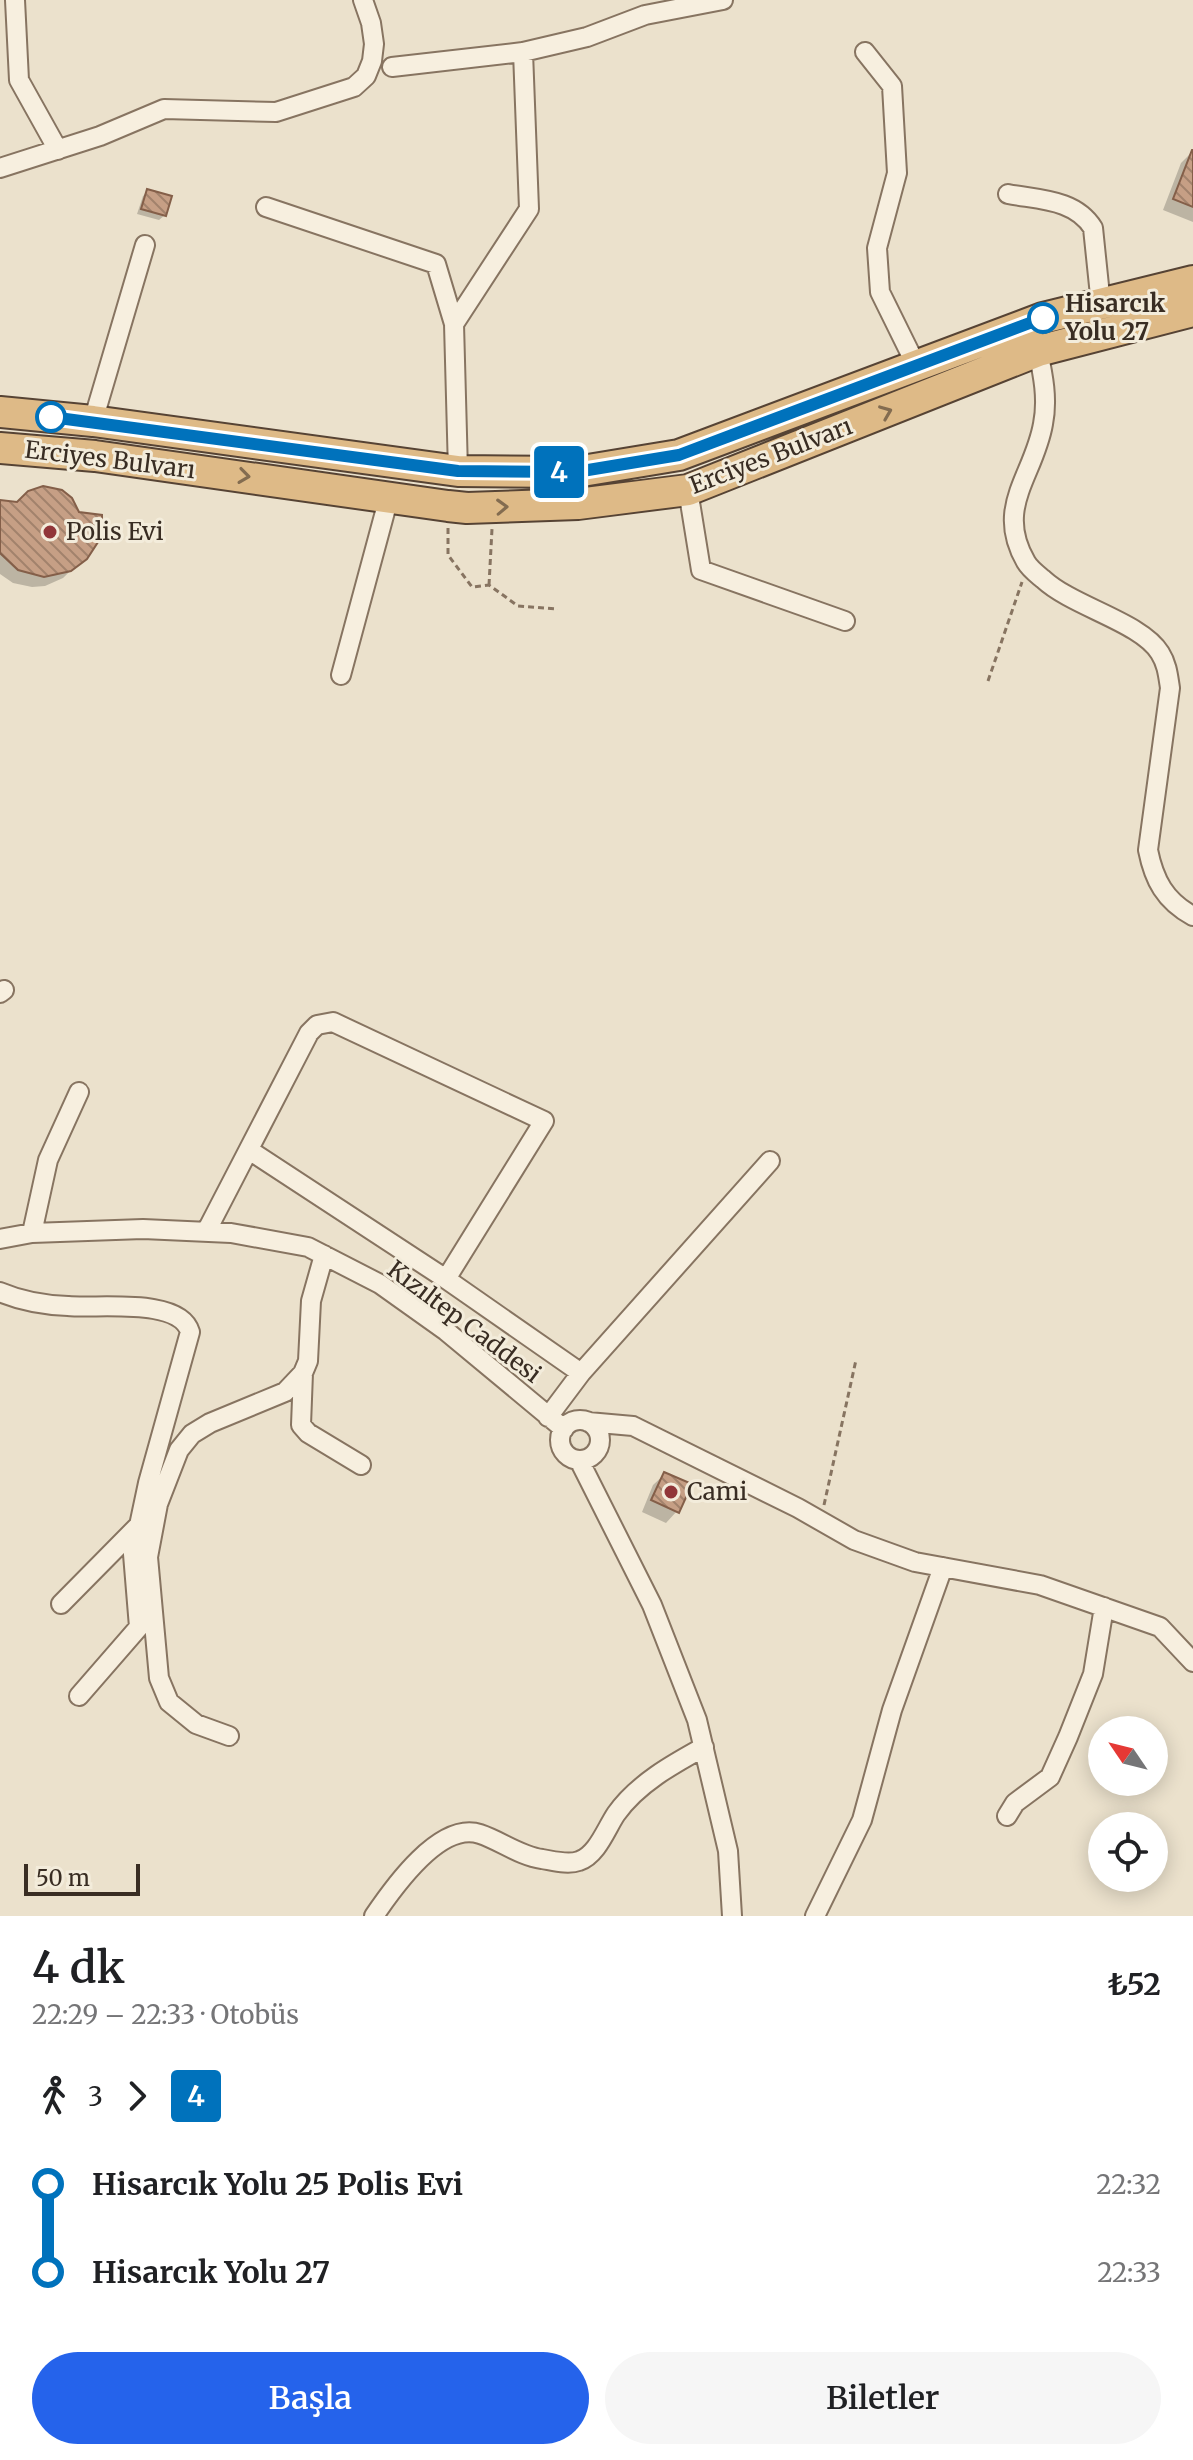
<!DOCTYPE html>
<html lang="tr">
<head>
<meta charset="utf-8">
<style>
  :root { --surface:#fff; --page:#f6f6f6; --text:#202124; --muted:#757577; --accent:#2563eb }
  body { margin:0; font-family:Merriweather,serif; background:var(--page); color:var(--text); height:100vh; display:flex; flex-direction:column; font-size:30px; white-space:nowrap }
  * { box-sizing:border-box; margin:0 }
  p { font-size:26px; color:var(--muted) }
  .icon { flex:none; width:44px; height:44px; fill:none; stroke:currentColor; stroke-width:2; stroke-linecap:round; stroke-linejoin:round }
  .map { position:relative; height:1916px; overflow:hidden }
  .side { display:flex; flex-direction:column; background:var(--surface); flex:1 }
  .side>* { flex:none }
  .badge { padding:0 16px; border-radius:6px; font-size:28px; line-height:52px }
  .needle { width:52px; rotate:305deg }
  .controls { position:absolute; left:1088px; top:1716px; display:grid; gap:16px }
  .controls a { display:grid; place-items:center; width:80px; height:80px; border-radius:50%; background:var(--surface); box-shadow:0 4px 20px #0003; font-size:40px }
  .scale { position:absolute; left:24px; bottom:20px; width:116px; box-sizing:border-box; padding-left:8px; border:4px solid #392d23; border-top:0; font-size:22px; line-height:28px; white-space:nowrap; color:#392d23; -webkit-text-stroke:6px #f3ecdb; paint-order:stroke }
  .map>.badge { position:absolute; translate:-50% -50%; box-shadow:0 0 0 4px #fff }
  .legs { display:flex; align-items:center; gap:12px; height:88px; padding:0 32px; font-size:26px }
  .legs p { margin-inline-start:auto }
  .headline { display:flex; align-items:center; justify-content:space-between; height:136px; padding:0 32px }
  h1 { font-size:44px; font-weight:600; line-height:60px }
  .button { display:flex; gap:16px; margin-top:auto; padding:16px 32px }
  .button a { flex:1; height:92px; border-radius:48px; background:var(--accent); color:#fff; font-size:32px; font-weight:600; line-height:92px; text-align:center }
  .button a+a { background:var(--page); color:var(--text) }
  ul { padding:0 32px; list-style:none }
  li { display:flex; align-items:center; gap:28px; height:88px; font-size:30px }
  li i { display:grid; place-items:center; width:12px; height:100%; margin:0 10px; background:currentColor }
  li i::after { content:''; width:20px; height:20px; margin:-10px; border:6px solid; border-radius:50%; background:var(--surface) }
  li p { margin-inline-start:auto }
  li:first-child i { background:linear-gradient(#0000 50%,currentColor 0) }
  li:last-child i { background:linear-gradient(currentColor 50%,#0000 0) }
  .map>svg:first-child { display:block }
</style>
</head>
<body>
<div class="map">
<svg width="1193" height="1916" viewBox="0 0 1193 1916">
  <defs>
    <pattern id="building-back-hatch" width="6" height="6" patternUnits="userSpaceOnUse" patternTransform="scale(2)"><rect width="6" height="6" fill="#c69f85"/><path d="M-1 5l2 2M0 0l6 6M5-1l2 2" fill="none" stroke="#a2826c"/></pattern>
  </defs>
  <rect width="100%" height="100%" fill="#ebe1cc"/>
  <!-- shadow -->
  <path fill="#0003" d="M1192,152h1v70l-30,-12 18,-47z
    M148,191l17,24 -6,5 -22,-6 6,-18z
    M0,502l90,50 -27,26 -18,8 -13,1 -19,-4 -13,-9z
    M665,1474l12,37 -11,12 -24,-11 11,-27z"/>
  <!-- building -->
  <path fill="url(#building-back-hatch)" stroke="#845f49" stroke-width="2" d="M1192,150h1v57l-20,-8z
    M147,189l25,7 -6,20 -25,-7z
    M43,486l19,4 10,8 7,14 23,3v7l-4,20 -11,17 -16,12 -27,6 -26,-7 -18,-17v-53l17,2 11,-11z
    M664,1472l28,12 -13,29 -28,-13z"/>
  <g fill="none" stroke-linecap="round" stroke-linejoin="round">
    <!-- minor casing -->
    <g stroke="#877461" stroke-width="22">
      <path id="minor" d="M15,0l4,80 39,70
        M865,52l27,34 5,87 -20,75 3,44 36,73
        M392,67l131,-15 64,-15 58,-22 78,-15
        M0,168l100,-32 64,-27 112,3 78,-25 12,-11 6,-15 2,-17 -3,-21 -8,-23
        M1008,194c31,6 67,5 85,34l8,77
        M266,207l170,57 18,60 4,147
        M454,324l75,-115 -6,-157
        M1038,351c5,24 10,48 5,73 -9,52 -49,83 -17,138 4,7 11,12 17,17 30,28 98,43 117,74 7,11 8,22 10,35l-22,162c6,30 17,51 45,66
        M93,421l52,-176
        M688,490l13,80 144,51
        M341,675l48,-178
        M0,993l4,-3
        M249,1150l197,129 135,94
        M206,1232l103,-199 8,-8 16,-3 211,99 -98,158
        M32,1233l16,-73 31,-68
        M0,1239l32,-6 111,-4 88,4 77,14 72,37 66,47 118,98
        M0,1292c21,9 44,13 68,14 29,3 112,-9 122,26l-42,151 -15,71 6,73 -60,69
        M303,1373l-2,52 7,8 53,32
        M548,1417l33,-44 189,-212
        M560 1440a20 20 0 1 1 40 0a20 20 0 1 1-40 0Z
        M588,1422l45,4 165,82 56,32 61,22 125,23 120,42 33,35
        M579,1460l73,145 45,115 31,131 4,65
        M61,1604l79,-80
        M229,1736l-33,-12 -27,-22 -10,-24 -11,-121 10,-53 21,-54 13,-16 18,-11 75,-31 18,-19 5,-12 3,-60 13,-46
        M1007,1816l8,-13 35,-26 18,-40 25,-63 11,-67
        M374,1916c19,-28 66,-95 106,-82 21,7 40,22 62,25 12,2 26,6 37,2 18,-6 27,-32 37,-47 21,-30 57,-50 88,-67
        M815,1916l47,-96 30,-110 51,-143"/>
    </g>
    <!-- trunk casing -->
    <g stroke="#564334" stroke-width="34">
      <path id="trunk" d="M0,412l93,9 365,50 118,1 103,-17 364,-137 150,-37
        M0,448l95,8 353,50 19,2 111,-4 110,-14 350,-139 155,-40"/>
    </g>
    <!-- path -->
    <path stroke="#877461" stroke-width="3" stroke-dasharray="6 4" stroke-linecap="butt" d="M448,528v27l24,32 17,-2 29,21 40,3
      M489,585l3,-56
      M988,681l34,-99
      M824,1505l32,-145"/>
    <!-- minor -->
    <use href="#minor" stroke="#f7efdf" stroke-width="18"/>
    <!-- trunk -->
    <use href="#trunk" stroke="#deba87" stroke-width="30"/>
  </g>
  <!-- one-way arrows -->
  <defs><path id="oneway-chevron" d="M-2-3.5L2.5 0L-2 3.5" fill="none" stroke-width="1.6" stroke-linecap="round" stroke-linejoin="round" transform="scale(2)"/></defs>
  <g stroke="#836c50">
    <use href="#oneway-chevron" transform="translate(886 412) rotate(-22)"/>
    <use href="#oneway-chevron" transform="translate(244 476) rotate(8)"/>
    <use href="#oneway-chevron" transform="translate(502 507) rotate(-2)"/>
  </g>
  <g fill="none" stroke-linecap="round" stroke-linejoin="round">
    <!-- line-1 casing -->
    <g stroke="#fff" stroke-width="18">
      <path id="line-1" d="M51,417l407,54 118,1 103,-17 364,-137"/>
    </g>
    <!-- line-1 -->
    <use href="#line-1" stroke="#0072bc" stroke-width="12"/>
  </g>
  <!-- markers -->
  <g fill="#fff" stroke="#0072bc" stroke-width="4">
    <circle cx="1043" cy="318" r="14"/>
    <circle cx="51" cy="417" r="14"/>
  </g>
  <g fill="#913639" stroke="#f3ecdb" stroke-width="3">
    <circle cx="50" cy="532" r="8"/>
    <circle cx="671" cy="1492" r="8"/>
  </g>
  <g text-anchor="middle" stroke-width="6" stroke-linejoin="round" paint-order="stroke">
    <!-- stop labels -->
    <g font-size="24" font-weight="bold" fill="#392d23" stroke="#f3ecdb" text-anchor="start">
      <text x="1065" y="312">Hisarcık<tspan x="1065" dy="28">Yolu 27</tspan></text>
    </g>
    <!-- street labels -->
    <g font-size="24" fill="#392d23" stroke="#f3ecdb">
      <text transform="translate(771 456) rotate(-21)" y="8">Erciyes Bulvarı</text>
      <text transform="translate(110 460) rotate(7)" y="8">Erciyes Bulvarı</text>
      <text transform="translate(464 1322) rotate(37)" y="8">Kızıltep Caddesi</text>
    </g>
    <!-- poi labels -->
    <g font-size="24" fill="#392d23" stroke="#f3ecdb" text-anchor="start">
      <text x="66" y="540">Polis Evi</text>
      <text x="687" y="1500">Cami</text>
    </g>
  </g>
</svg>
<div class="controls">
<a><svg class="needle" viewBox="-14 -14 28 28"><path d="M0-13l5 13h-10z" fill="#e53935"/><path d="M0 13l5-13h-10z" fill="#757577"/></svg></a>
<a><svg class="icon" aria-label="locate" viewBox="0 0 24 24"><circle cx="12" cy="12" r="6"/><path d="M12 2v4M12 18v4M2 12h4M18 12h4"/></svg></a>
</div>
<div class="scale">50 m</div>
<b class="badge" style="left:559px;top:472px;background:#0072bc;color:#fff">4</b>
</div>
<section class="side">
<div class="headline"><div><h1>4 dk</h1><p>22:29 – 22:33 · Otobüs</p></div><b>₺52</b></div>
<div class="legs"><svg class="icon" aria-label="walk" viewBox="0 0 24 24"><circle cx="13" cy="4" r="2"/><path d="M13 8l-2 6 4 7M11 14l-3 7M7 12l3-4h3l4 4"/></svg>3<svg class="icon" aria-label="forward" viewBox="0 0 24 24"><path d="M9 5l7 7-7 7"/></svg><b class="badge" style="background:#0072bc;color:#fff">4</b></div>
<ul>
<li><i style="color:#0072bc"></i><b>Hisarcık Yolu 25 Polis Evi</b><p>22:32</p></li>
<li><i style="color:#0072bc"></i><b>Hisarcık Yolu 27</b><p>22:33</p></li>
</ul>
<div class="button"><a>Başla</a><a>Biletler</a></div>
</section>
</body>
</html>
